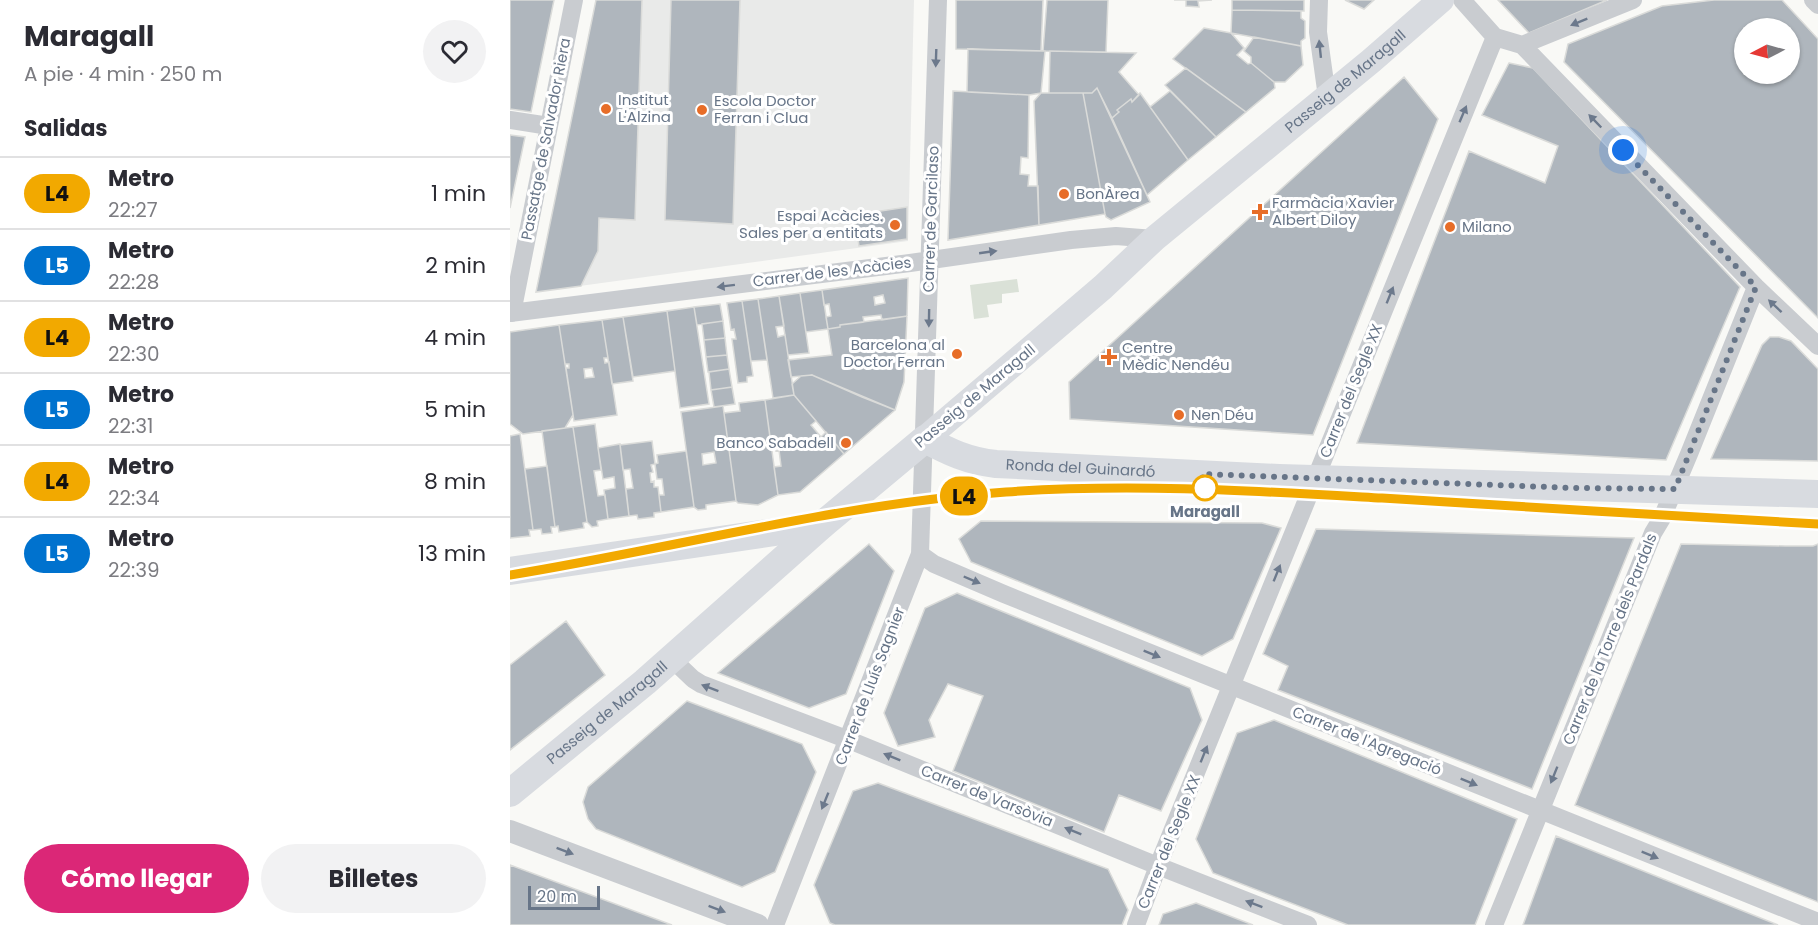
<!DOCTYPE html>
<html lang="es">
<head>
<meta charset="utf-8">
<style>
  :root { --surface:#fff; --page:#f2f2f3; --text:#2b2b33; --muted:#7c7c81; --line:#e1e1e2; --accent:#db2777 }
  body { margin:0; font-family:Poppins,sans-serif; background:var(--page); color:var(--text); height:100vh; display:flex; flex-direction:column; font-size:22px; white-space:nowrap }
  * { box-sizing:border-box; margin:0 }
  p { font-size:20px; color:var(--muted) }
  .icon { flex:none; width:33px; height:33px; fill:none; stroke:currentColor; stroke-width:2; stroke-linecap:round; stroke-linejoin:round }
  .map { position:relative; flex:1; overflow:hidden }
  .drawer { display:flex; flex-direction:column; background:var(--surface); width:510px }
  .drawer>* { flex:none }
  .badge { padding:0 12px; border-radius:20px; font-size:21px; line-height:39px }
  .needle { width:39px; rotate:264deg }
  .buttons { position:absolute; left:1224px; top:18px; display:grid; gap:12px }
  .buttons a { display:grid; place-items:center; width:66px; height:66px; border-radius:50%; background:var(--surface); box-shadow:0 2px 4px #0004; font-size:30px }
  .scale { position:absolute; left:18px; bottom:15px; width:72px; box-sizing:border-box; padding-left:6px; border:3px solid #677588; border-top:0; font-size:16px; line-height:21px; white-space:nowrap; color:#677588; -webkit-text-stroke:4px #fff; paint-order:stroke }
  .you { position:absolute; width:30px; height:30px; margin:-15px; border:4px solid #fff; border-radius:50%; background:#1a73e8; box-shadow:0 0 0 9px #1a73e833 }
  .map>.badge { position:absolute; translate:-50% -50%; box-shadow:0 0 0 3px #fff }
  h2 { padding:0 24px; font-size:22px; line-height:54px }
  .round { display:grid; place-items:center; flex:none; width:63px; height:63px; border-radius:32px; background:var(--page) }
  .headline { display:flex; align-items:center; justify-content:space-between; height:102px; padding:0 24px }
  h1 { font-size:28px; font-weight:700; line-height:45px }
  .button { display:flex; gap:12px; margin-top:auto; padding:12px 24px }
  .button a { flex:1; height:69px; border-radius:36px; background:var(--accent); color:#fff; font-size:24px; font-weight:700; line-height:69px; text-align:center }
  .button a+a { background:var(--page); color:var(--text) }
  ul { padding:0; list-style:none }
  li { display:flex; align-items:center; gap:18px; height:72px; padding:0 24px; border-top:2px solid var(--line) }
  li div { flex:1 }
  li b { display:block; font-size:22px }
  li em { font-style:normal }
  li .badge { min-width:66px; font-weight:700; text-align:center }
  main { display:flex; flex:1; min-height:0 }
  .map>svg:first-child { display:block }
</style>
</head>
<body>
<main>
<section class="drawer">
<div class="headline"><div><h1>Maragall</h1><p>A pie · 4 min · 250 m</p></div><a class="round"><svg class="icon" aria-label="heart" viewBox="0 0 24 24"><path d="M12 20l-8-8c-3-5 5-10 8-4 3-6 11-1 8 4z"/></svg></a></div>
<h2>Salidas</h2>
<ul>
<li><span class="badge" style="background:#f2a900;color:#111">L4</span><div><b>Metro</b><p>22:27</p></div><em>1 min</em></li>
<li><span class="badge" style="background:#0072ce;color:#fff">L5</span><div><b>Metro</b><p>22:28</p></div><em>2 min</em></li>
<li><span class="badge" style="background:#f2a900;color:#111">L4</span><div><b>Metro</b><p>22:30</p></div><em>4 min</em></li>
<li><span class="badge" style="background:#0072ce;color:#fff">L5</span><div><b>Metro</b><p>22:31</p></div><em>5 min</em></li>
<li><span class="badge" style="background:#f2a900;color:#111">L4</span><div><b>Metro</b><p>22:34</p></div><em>8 min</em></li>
<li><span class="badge" style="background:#0072ce;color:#fff">L5</span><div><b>Metro</b><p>22:39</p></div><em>13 min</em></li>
</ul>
<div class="button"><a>Cómo llegar</a><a>Billetes</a></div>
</section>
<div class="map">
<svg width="1308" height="925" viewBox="0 0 1308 925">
  <rect width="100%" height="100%" fill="#f9f9f6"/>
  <!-- built -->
  <path fill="#e9eae9" d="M86,0h318l-6,241 -372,51z"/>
  <!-- green -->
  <path fill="#dae1d7" d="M507,279l2,13 -17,2v9l-15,2 2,12 -15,2 -4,-34z"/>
  <!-- building -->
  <path fill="#afb6bd" stroke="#dadbd9" stroke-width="1.5" fill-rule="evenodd" d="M0,0h44l-23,112 -21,-3z
    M86,0h46l-7,220 -36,-2 -1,33 -17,35 -45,6z
    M161,0h69l-7,224 -68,-4z
    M446,0h87l-2,51 -85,-2z
    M537,0h61l-2,52 -63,-1z
    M664,0h38l-14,1 1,6 -13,-1v-6z
    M722,0h72v11l-72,-1z
    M835,0h29l-10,9z
    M988,0h109l-78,33z
    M1204,0h68l36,39v279l-254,-256 4,-18 94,-38zM1234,28h46v46h-46z
    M722,10l69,1v7l4,3v17l-4,3v5l-70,-13z
    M694,28l27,5 13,15 -7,7 11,9 3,-1 23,19 1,6 -29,24 -73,-53z
    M744,37l47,9 2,19 -18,17h-11l-23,-19v-6l-7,-6z
    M458,49l77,2 -4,42 -12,2 -62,-3z
    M540,51l86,2 -17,19 20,23 -7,7 -1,-3 -14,11 2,2 -7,6 -15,-30 -5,5h-43z
    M999,63l24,5 207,219 -74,173 -309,-17 112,-292 76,32 13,-37 -76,-31z
    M676,68l60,44 -30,25 -51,-52z
    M894,77l34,42 -125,316 -243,-16 -1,-37z
    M587,88l53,114 -39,18 -5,-3 -1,-3 -22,-121h9z
    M443,91l76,4 -1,63 -7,-1 -1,17 9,1 -1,11h10l1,39 -91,15z
    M660,91l46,46 -28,23 -38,-53z
    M531,93h42l22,121 -66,11 -5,-124z
    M630,93l48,67 -41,35 -35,-77 7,-6 -2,-2 14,-11 1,3z
    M0,135l15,2 -15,71z
    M397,207v32l-48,7 -5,-31z
    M398,278l-1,38 -25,4 -1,-5 -18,2 1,5 -24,3v2l-12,2 -2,-12 5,-1 -2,-12 -5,1 -2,-15zM373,295l2,8 -10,2 -1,-8z
    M312,290l6,39 -22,3 -6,-39z
    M290,293l9,60 -21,2 -9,-59z
    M269,296l5,30 -8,1 2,10 7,-2 9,60 -21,3 -15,-99z
    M248,299l9,61 -16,1 -9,-60z
    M232,301l11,75 -6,1v5l-9,1 -6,-44h4l-2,-10 -3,1 -4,-27z
    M210,304l3,17 -26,4 -3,-18z
    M184,307l15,97 -29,4 -13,-97z
    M157,311l8,60 -42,6 -10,-60z
    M397,316l-3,66 -9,28 -83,-35 -21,2 -3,-17 44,-5 -4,-26 12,-2v-2z
    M113,317l10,64 -21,3 -10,-64z
    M92,320l6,38h-4l1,5 4,-1 8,53 -43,6 -8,-53h3v-4h-4l-6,-39zM82,368l2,9 -9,1 -1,-9z
    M213,321l2,17 -21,2 -2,-16z
    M49,325l14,90 -8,13 -42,6 -13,-10v-92z
    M1260,337h9l12,4 27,28v92l-107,-2 51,-114z
    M215,338l2,17 -21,2 -2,-17z
    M217,355l2,14 -21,3 -2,-15z
    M219,369l3,18 -21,3 -2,-18z
    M302,375l50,22 33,13 -51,44 -50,-59 -2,-11 9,-8z
    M222,387l3,17 -21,3 -3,-17z
    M284,395l22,26 -5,4 10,12 5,-5 18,22 -44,38 -22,3 -4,-28 7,-1 -2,-16 -3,1 -1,-6h-4l-6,-45zM279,434l7,8 -8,7 -4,-11z
    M255,400l13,95 -20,10 -20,-2 -2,-2 -12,-88 16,-2 -1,-8z
    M213,406l13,95 -30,4v4l-8,1 -4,-3 -13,-95zM204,452l2,11 -13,2 -1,-11z
    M85,424l6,46 -7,1 4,25 7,-1 3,24 -11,2 1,5 -6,1 -5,-5 -14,-95z
    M63,427l14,95 -4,1 1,5 -25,4 -1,-6 -3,1 -13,-96z
    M10,434l13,96h-4l1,6 -20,2v-102z
    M142,441l3,23 -4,1 2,7 -3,1 1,9 3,-1v6h4l3,25 -7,1v4l-16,2 -1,-4 -8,1 -3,-27 7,-1 -3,-19 -7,1 -3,-25z
    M110,444l9,72 -21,3 -4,-29 11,-2 -1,-11 -11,2 -5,-31z
    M176,451l8,56 -33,5 -2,-17h5l-2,-16h-5l-2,-15 3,-1 -1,-8z
    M37,466l8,61h-4l1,6 -10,1 -1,-5 -8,1 -8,-61z
    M471,521l281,2 19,5 -48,111 -31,17 -231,-94 -12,-23z
    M806,529l318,9 -102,251 -254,-99 10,-24 -25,-12z
    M359,544l25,27 -48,123 -37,14 -91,-35z
    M1171,544l104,2h28l5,-2v358l-243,-97z
    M447,593l233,95 12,32 -41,91 -42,-16 -15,37 -151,-61 30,-75 -35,-12 -19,36 6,17 -37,9 -14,-33 41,-105z
    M56,621l39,54 -95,75v-85z
    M177,701l115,43 14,28 -41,100 -33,15 -146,-58 -8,-10 -5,-17 5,-15z
    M764,720l243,99 -42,106h-127l-135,-52 -17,-34 41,-106z
    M368,783l230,86 20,41 -6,15h-287l-5,-2 -16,-38 39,-94z
    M1046,836l222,89h-255z
    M0,865l162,60h-162z
    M686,903l57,22h-94l4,-11z"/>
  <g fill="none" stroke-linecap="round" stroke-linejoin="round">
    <!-- minor -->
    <path stroke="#c9ccd0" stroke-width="18" d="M809,0l-1,32 9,65
      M952,0l33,37
      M1303,0l5,5
      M985,37l27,8 234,242 62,59
      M1012,45l111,-45
      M0,120l39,6
      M0,313l400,-50 161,-23 45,-4 38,3
      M2,313l62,-313
      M410,554l14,10 70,30 814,328
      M162,659l21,20 8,5 148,56 309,126 150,59
      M265,925l145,-371 18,-554
      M626,925l22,-59 337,-829
      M984,925l159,-392 9,-15 27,-64 67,-167"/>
    <!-- tertiary -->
    <path stroke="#c9ccd0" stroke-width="22" d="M0,831l248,94"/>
    <!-- secondary -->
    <path stroke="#d8dbe0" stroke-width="26" id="s1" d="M415,439l178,-152 51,-48 217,-178 70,-61"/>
    <!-- primary -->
    <g stroke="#d8dbe0" stroke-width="28">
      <path d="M0,571l312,-46"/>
      <path id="s2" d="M0,793l135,-111 177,-157 103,-86c24,13 43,22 71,25l283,14 539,16"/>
    </g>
  </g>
  <!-- one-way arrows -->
  <defs><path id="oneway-solid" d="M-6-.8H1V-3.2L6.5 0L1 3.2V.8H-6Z" transform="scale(1.5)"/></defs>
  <g fill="#6c798c">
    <use href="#oneway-solid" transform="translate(1069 22) rotate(158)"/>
    <use href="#oneway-solid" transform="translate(810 49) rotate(-96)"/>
    <use href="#oneway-solid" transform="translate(426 58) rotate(92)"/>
    <use href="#oneway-solid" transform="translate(953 114) rotate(-67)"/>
    <use href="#oneway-solid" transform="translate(1085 121) rotate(-134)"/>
    <use href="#oneway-solid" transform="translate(478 252) rotate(-8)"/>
    <use href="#oneway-solid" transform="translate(216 286) rotate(173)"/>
    <use href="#oneway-solid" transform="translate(880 295) rotate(-68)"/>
    <use href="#oneway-solid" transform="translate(1265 306) rotate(-137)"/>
    <use href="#oneway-solid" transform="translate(419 318) rotate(91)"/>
    <use href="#oneway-solid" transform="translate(767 573) rotate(-68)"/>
    <use href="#oneway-solid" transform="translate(462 580) rotate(23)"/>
    <use href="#oneway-solid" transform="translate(642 654) rotate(22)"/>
    <use href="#oneway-solid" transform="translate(200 688) rotate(-159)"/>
    <use href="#oneway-solid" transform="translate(694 754) rotate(-68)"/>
    <use href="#oneway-solid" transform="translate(382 757) rotate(-158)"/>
    <use href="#oneway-solid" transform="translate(1044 775) rotate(112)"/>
    <use href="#oneway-solid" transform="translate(959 782) rotate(22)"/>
    <use href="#oneway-solid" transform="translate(315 801) rotate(112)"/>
    <use href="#oneway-solid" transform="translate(563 831) rotate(-158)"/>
    <use href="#oneway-solid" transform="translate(55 851) rotate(21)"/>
    <use href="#oneway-solid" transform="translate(1140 855) rotate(22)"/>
    <use href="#oneway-solid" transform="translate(744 904) rotate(-159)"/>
    <use href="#oneway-solid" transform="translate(207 909) rotate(21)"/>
  </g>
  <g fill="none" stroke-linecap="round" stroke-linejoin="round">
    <!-- line casing -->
    <g stroke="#fff" stroke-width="14">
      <path id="line" d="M0,575c165,-27 328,-71 496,-83 125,-9 251,-1 376,6 145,9 291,18 436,26"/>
    </g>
    <!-- line -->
    <use href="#line" stroke="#f2a900" stroke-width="9"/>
    <!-- walk -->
    <path stroke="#677588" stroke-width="6" stroke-dasharray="0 10.8" d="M695,488l-3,-14 373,14 100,1 81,-202 -133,-137"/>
  </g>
  <!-- markers -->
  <g fill="#e76d28" stroke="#fff" stroke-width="2">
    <circle cx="96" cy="109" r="6"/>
    <circle cx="192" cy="110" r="6"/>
    <circle cx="554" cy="194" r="6"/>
    <path d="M747 203h6v6h6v6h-6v6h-6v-6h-6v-6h6z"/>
    <circle cx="385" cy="225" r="6"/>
    <circle cx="940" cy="227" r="6"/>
    <circle cx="447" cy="354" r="6"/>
    <path d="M596 348h6v6h6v6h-6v6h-6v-6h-6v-6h6z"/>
    <circle cx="669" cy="415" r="6"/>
    <circle cx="336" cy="443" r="6"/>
  </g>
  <circle fill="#fff" stroke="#f2a900" stroke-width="3" cx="695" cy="488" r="12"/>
  <g text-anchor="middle" stroke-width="6" stroke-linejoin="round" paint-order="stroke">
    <!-- street labels -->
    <g font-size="15" fill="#677588" stroke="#fff">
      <text dy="5" stroke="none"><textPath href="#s1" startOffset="552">Passeig de Maragall</textPath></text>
      <text transform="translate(36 139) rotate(-79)" y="5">Passatge de Salvador Riera</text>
      <text transform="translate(421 219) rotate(-88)" y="5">Carrer de Garcilaso</text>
      <text transform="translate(322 272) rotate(-7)" y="5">Carrer de les Acàcies</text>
      <text transform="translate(841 391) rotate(-68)" y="5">Carrer del Segle XX</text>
      <text transform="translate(465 396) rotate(-40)" y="5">Passeig de Maragall</text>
      <text dy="5" stroke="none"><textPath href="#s2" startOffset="706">Ronda del Guinardó</textPath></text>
      <text transform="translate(1100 639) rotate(-68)" y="5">Carrer de la Torre dels Pardals</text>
      <text transform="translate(360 686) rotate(-69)" y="5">Carrer de Lluís Sagnier</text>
      <text dy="5" stroke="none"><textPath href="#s2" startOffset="126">Passeig de Maragall</textPath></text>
      <text transform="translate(857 741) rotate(22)" y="5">Carrer de l'Agregació</text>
      <text transform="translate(477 796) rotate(22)" y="5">Carrer de Varsòvia</text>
      <text transform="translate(659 842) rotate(-68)" y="5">Carrer del Segle XX</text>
    </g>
    <!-- poi labels -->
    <g font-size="15" fill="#677588" stroke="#fff" text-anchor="start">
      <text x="108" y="105">Institut<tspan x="108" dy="17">L'Alzina</tspan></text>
      <text x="204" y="106">Escola Doctor<tspan x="204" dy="17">Ferran i Clua</tspan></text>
      <text x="566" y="199">BonÀrea</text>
      <text x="762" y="208">Farmàcia Xavier<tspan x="762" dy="17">Albert Diloy</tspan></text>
      <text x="373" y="221" text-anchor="end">Espai Acàcies.<tspan x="373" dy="17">Sales per a entitats</tspan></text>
      <text x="952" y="232">Milano</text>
      <text x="435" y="350" text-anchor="end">Barcelona al<tspan x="435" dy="17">Doctor Ferran</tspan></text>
      <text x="612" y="353">Centre<tspan x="612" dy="17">Mèdic Nendéu</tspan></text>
      <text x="681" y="420">Nen Déu</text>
      <text x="324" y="448" text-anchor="end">Banco Sabadell</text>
    </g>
    <!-- stop labels -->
    <g font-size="15" font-weight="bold" fill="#677588" stroke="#fff">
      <text x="695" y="517">Maragall</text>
    </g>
  </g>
</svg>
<div class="buttons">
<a><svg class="needle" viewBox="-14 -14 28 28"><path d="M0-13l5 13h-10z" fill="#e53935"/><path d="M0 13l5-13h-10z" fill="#7c7c81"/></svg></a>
</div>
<div class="scale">20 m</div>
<div class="you" style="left:1113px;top:150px"></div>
<b class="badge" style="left:454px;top:496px;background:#f2a900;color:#111">L4</b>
</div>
</main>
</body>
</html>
